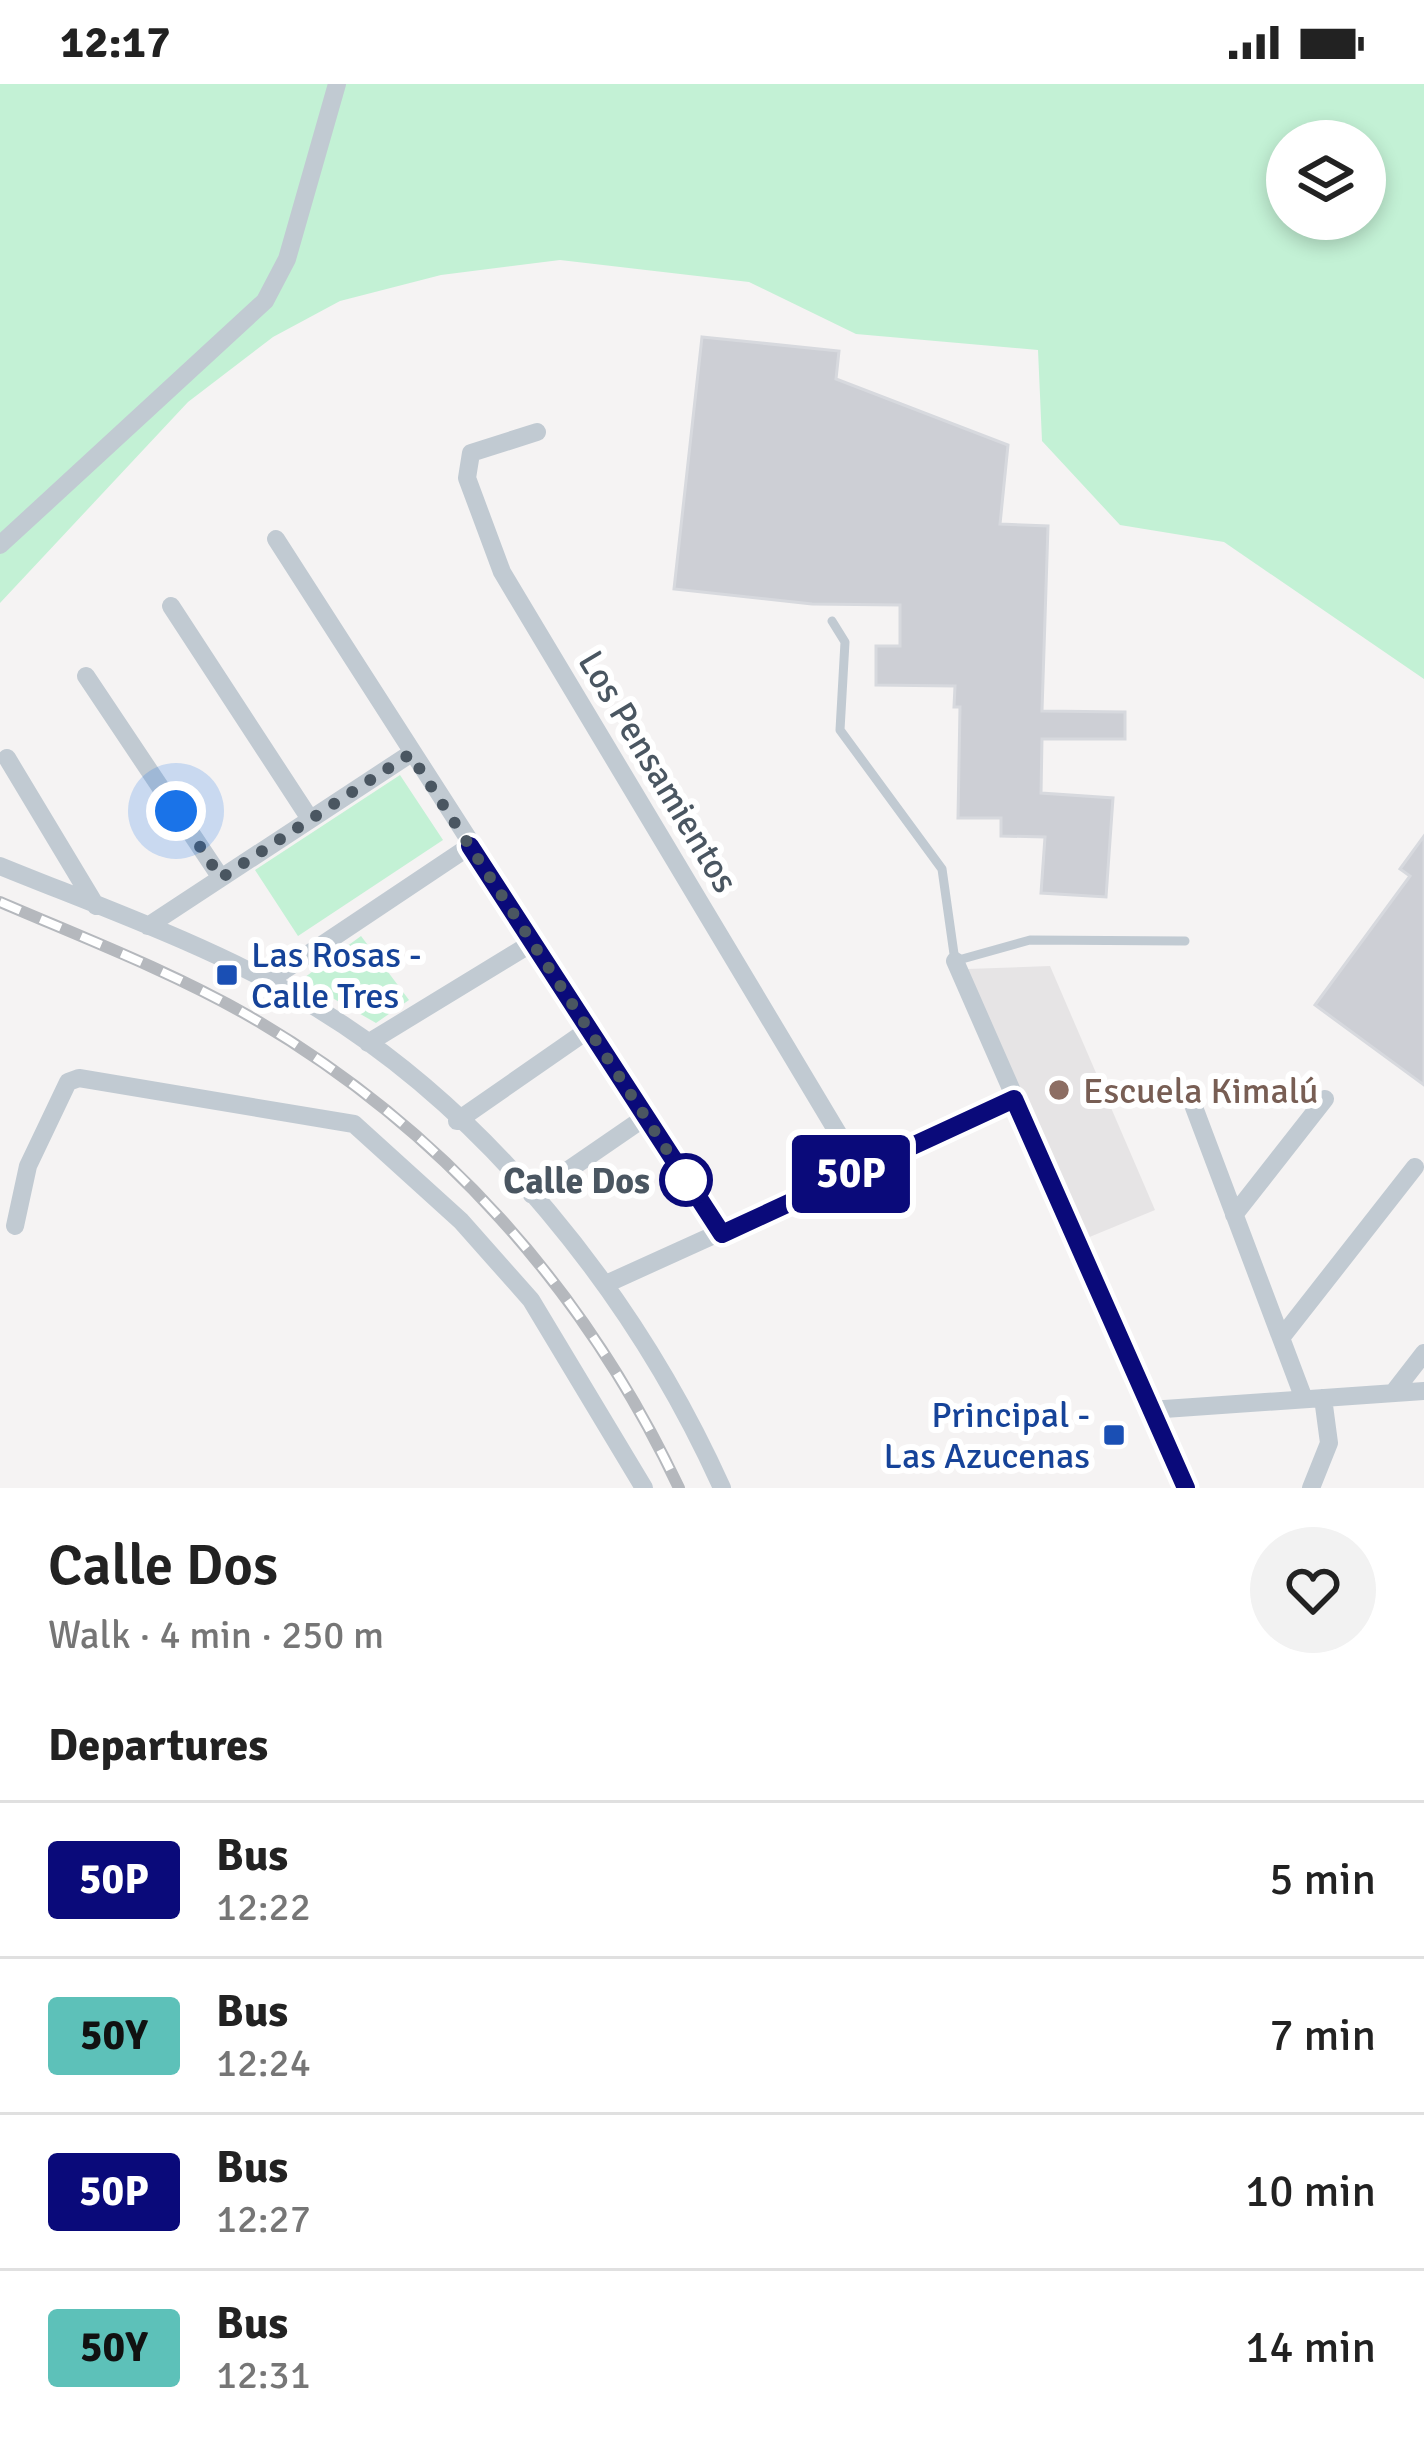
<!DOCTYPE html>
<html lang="en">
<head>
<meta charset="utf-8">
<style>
  :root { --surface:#fff; --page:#f2f2f2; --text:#222; --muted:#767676; --line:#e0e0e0 }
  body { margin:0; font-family:Signika,sans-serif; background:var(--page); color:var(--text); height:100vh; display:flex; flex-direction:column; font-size:45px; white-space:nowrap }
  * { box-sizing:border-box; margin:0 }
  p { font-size:39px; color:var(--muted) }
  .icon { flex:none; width:66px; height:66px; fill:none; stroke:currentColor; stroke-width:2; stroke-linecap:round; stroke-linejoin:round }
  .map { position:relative; height:1404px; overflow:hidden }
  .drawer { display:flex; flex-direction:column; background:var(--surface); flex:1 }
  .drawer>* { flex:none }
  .badge { padding:0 24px; border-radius:9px; font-size:42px; line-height:78px }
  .controls { position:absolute; left:1266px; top:36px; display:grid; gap:24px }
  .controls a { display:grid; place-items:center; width:120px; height:120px; border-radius:50%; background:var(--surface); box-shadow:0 6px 18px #0003; font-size:60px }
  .you { position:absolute; width:60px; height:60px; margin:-30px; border:9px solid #fff; border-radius:50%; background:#1a73e8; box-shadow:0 0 0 18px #1a73e833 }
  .map>.badge { position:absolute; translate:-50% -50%; box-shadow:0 0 0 6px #fff }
  h2 { padding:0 48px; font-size:45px; line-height:108px }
  .round { display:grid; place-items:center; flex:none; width:126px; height:126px; border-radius:63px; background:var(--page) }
  .summary { display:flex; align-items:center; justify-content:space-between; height:204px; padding:0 48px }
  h1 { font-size:57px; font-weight:600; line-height:90px }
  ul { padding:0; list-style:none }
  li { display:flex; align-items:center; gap:36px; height:156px; padding:0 48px; border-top:3px solid var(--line) }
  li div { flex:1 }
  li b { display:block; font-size:45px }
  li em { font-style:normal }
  li .badge { min-width:132px; font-weight:700; text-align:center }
  .status { display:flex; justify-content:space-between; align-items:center; height:84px; padding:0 60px; background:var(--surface); direction:ltr }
  .status svg { height:33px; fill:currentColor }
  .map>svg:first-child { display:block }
</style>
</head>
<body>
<div class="status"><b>12:17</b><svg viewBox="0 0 49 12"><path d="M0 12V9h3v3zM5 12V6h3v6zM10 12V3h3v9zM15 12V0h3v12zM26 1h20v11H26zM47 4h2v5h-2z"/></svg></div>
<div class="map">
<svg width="1424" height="1404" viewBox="0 0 1424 1404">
  <rect width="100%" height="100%" fill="#f5f3f3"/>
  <!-- education -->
  <path fill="#e6e4e5" d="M1050,882l105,244 -80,33 -108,-274z"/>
  <!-- green -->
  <path fill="#c3f1d5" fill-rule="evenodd" d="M0,0h1424v595l-200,-137 -104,-17 -78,-84 -4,-91 -182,-16 -107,-52 -189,-22 -119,15 -101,26 -67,36 -85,65 -188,201zM1287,57h78v78h-78z
    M400,691l43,65 -145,96 -43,-66z
    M361,852l48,64 -33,23 -75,-43z"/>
  <!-- building -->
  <path fill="#cdcfd5" stroke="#d7d9de" stroke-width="3" d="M702,253l137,14 -3,28 172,66 -8,79 48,2 -6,185 83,1v27h-83l-1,54 72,5 -7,99 -65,-4 4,-56 -44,-1v-18h-43l2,-111h-6l1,-21 -79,-1v-39h24v-41l-88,-1 -138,-15z
    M1424,752v249l-109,-80 95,-129 -10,-7z"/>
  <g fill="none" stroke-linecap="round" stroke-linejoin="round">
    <!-- service -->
    <path stroke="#c1cad2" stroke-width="9" d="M832,537l13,21 -5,88 102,139 13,92 75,-21 155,1"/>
    <!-- minor -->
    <path stroke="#c1cad2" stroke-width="18" d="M537,348l-66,21 -4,25 35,94 358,598
      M276,455l446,695
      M0,461l265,-244 22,-42 50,-175
      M171,522l139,213
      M86,592l135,202
      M7,674l89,148
      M0,782c101,41 205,78 300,132 184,106 336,299 422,490
      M148,842l262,-172
      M955,877l231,527
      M268,897l202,-135
      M368,959l164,-100
      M1189,1010l115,305
      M457,1037l131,-91
      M532,1111l112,-77
      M1234,1131l91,-116
      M15,1142l13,-60 40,-84 11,-4 275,46 107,97 70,79 113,188
      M606,1200l408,-185
      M1281,1254l134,-171
      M1393,1309l31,-40
      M1150,1326l274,-19
      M1311,1404l18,-45 -6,-45"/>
    <!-- rail casing -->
    <g stroke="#b5b8bd" stroke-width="12">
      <path id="rail" d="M0,818c84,36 170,69 249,114 191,110 336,273 430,472"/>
    </g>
    <!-- rail -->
    <use href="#rail" stroke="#fff" stroke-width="8" stroke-dasharray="22" stroke-linecap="butt"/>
  </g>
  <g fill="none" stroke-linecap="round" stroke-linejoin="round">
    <!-- line casing -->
    <g stroke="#fff" stroke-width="27">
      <path id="line" d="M470,762l252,388 292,-135 172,389"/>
    </g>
    <!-- line -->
    <use href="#line" stroke="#0a0a7a" stroke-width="18"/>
    <!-- walk -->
    <path stroke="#4a5661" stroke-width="12" stroke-dasharray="0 21.6" d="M176,727l45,67 189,-124 286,441 -10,-15"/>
  </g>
  <!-- markers -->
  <g fill="#1a4fb4" stroke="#fff" stroke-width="4.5">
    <rect x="215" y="879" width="24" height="24" rx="6"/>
    <rect x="1102" y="1339" width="24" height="24" rx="6"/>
  </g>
  <circle fill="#8d6e63" stroke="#fff" stroke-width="4.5" cx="1059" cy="1006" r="12"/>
  <circle fill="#fff" stroke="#0a0a7a" stroke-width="6" cx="686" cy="1096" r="24"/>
  <g text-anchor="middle" stroke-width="12" stroke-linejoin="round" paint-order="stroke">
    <!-- street labels -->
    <g font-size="36" fill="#4a5661" stroke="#fff">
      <text transform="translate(659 687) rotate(59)" y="13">Los Pensamientos</text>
    </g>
    <!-- transit labels -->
    <g font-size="36" fill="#164399" stroke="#fff" text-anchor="start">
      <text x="251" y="883">Las Rosas -<tspan x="251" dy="41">Calle Tres</tspan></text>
      <text x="1090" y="1343" text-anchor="end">Principal -<tspan x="1090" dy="41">Las Azucenas</tspan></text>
    </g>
    <!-- education labels -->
    <g font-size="36" fill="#785e54" stroke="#fff" text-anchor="start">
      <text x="1083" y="1019">Escuela Kimalú</text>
    </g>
    <!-- stop labels -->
    <g font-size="36" font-weight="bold" fill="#4a5661" stroke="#fff" text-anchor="end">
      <text x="650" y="1109">Calle Dos</text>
    </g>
  </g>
</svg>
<div class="controls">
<a><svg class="icon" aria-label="layers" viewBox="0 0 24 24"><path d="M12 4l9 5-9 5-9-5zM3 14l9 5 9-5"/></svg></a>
</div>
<div class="you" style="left:176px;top:727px"></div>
<b class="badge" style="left:851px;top:1090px;background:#0a0a7a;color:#fff">50P</b>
</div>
<section class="drawer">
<div class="summary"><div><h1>Calle Dos</h1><p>Walk · 4 min · 250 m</p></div><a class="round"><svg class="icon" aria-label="heart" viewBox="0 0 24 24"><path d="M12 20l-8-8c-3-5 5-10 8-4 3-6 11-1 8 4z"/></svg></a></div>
<h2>Departures</h2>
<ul>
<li><span class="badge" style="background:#0a0a7a;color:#fff">50P</span><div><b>Bus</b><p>12:22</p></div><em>5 min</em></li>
<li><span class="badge" style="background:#5dc1b9;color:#111">50Y</span><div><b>Bus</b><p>12:24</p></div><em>7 min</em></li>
<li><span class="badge" style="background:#0a0a7a;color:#fff">50P</span><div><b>Bus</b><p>12:27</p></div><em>10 min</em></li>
<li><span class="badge" style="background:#5dc1b9;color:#111">50Y</span><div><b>Bus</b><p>12:31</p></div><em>14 min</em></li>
</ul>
</section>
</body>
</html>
